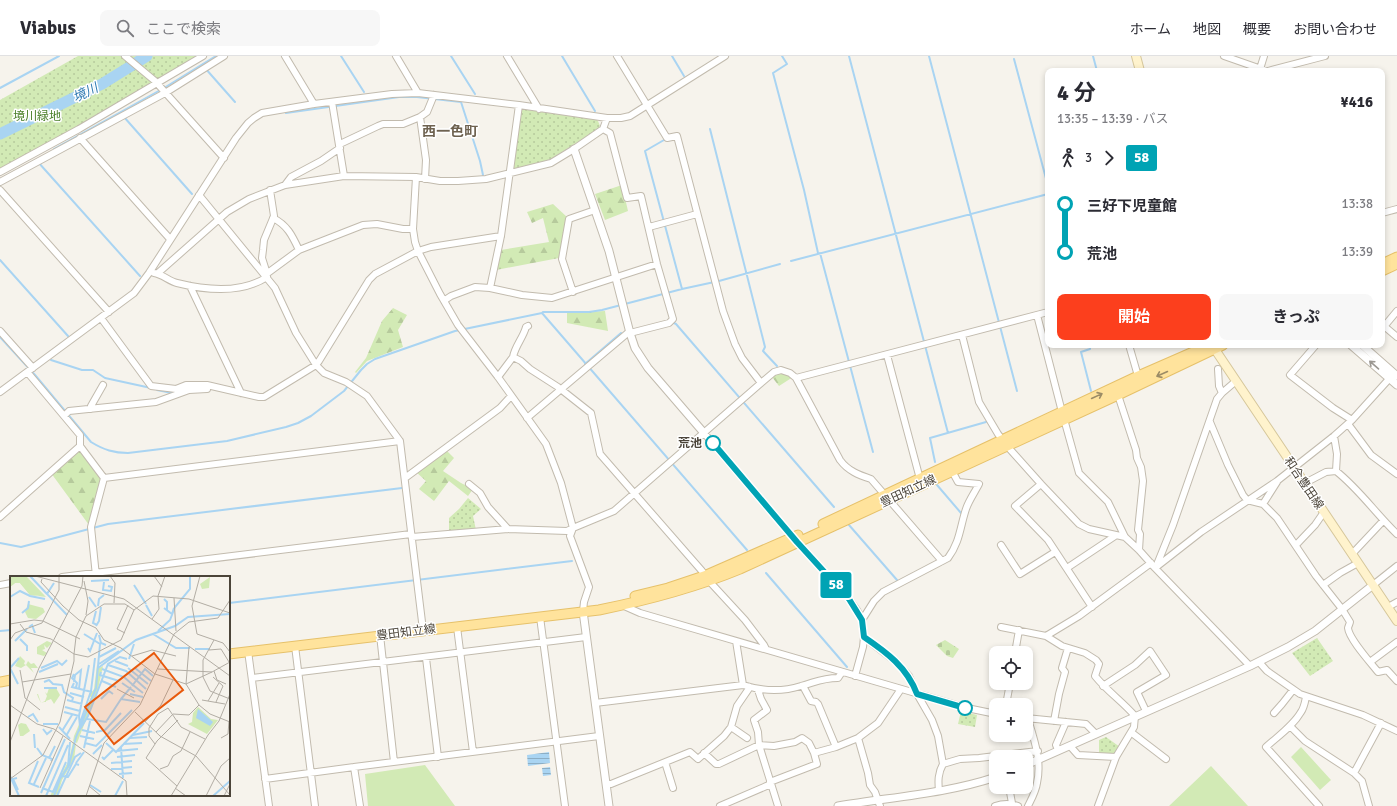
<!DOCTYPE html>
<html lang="ja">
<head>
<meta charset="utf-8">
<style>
  :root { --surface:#fff; --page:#f7f7f7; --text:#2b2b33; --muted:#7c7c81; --line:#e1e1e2; --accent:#fc3f1d }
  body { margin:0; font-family:Signika,"Noto Sans JP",sans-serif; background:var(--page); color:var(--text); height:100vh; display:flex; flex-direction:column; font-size:15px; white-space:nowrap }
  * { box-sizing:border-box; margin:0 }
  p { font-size:13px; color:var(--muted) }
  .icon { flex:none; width:22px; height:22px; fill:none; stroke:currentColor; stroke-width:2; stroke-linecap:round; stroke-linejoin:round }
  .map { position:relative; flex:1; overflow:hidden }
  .panel { position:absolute; left:1045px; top:12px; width:340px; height:280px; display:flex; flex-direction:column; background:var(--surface); border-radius:8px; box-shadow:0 2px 6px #0003 }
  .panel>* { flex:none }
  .badge { padding:0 8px; border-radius:3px; font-size:14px; line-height:26px }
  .controls { position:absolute; left:989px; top:590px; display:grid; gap:8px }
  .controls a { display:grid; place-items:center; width:44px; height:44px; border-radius:8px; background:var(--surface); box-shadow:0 2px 6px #0003; font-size:20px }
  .map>.badge { position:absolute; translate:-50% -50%; box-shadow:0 0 0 2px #fff }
  .legs { display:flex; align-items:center; gap:6px; height:44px; padding:0 12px; font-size:13px }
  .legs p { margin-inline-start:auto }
  .head { display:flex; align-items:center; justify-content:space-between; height:68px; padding:0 12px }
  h1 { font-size:22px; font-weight:700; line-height:30px }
  .action { display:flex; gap:8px; margin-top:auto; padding:8px 12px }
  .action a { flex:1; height:46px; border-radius:8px; background:var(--accent); color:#fff; font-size:16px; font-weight:700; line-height:46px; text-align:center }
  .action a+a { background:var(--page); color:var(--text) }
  ul { padding:0 12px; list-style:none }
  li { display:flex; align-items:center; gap:14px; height:48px; font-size:15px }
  li i { display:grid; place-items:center; width:6px; height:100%; margin:0 5px; background:currentColor }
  li i::after { content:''; width:10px; height:10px; margin:-5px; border:3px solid; border-radius:50%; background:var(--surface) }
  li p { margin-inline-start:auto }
  li:first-child i { background:linear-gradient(#0000 50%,currentColor 0) }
  li:last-child i { background:linear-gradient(currentColor 50%,#0000 0) }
  header { display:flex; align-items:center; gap:24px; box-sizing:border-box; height:56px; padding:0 20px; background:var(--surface); border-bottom:1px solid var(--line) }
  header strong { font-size:19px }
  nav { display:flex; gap:22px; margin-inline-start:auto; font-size:14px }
  .search { width:280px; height:36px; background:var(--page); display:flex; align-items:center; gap:10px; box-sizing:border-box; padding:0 14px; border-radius:8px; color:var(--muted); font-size:15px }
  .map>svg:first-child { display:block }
</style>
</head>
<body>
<header>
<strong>Viabus</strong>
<div class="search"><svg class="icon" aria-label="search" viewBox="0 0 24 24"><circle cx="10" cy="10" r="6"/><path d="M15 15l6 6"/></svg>ここで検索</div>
<nav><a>ホーム</a><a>地図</a><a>概要</a><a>お問い合わせ</a></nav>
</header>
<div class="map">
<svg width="1397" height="750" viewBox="0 0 1397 750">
  <defs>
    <pattern id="forest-firs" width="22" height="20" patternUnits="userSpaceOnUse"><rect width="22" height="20" fill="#d2eab5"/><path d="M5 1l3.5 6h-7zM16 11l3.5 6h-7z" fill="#b6ca9c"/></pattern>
    <pattern id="cemetery-stones" width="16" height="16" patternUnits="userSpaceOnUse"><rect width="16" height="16" fill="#d2eab5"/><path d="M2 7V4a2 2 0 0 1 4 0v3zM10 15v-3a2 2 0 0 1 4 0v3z" fill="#b6ca9c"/></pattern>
    <pattern id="park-dots" width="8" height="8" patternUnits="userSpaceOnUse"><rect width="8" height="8" fill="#d2eab5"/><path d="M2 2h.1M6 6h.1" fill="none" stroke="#b6ca9c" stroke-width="1.8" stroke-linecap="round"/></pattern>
    <pattern id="water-rules" width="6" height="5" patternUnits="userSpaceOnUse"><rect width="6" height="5" fill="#a9d4f2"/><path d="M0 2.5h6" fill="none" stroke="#8caec5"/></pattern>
  </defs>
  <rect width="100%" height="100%" fill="#f6f3ec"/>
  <!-- green -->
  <path fill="#d2eab5" d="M1301,691l30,33 -11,10 -29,-33z
    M425,709l30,41h-87l-3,-32z
    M1211,710l37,40h-79z"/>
  <!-- forest -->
  <path fill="url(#forest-firs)" d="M622,129l6,26 -23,9 -10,-26z
    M553,148l14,13 -8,41 -63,12 5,-20 48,-8 -6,-24 -11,5 -5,-11z
    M393,252l14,7 -9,15 5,17 -36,14 -11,12 -1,-1 11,-14 16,-37z
    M605,255l3,20 -41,-8v-10z
    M780,316l13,5 -14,9 -7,-9z
    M79,392l22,30 -12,47 -38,-52z
    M446,394l8,8 -11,13 18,12 12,6 -5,7 -19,-15 -15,20 -15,-12 7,-8 -10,-9z"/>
  <!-- cemetery -->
  <path fill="url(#cemetery-stones)" d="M945,584l14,9 -6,9 -6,-2 -11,-11z"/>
  <!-- park -->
  <path fill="url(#park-dots)" d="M78,0h127l-205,117v-73z
    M522,53l75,11 1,1 2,5 -2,3 -47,30 -39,12 8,-61z
    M468,442l13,11 -8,7 3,14 -27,3v-15l10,-9z
    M1317,582l16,23 -23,15 -18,-23z
    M961,655l16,4 -2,12 -17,-3z
    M1106,681l14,10 -7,9 -14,-2v-14z"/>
  <!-- water -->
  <path fill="url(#water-rules)" d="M549,696l1,11 -22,3 -1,-11z
    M550,711l1,8 -8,1 -1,-8z"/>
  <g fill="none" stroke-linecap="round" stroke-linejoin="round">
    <!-- stream -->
    <path stroke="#a9d4f2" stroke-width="2" d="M341,0l23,36
      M451,0l24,38
      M562,0l33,55
      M672,0l12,20
      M782,0l5,8 -14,9 31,117 14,63
      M849,0l99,377
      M929,0l88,335
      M1093,0l4,15
      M1014,3l34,127
      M205,12l30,34
      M0,32l59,-32
      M286,57l113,-16h18l44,5 19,59 3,14
      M124,61l68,77
      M710,73l55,218 -2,4 14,15
      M664,84l-19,11 37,138
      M54,93l110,-61 52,-32
      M38,106l102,114
      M820,197l53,199
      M0,204l68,76
      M791,205l257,-67
      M542,257l1,-1h46l13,-2 80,-21 37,-8 61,-17
      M672,266l4,2 158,183
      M0,281l35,38 56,67c13,8 23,11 37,11l99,-12 59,-14 12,-4 13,-7 33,-25 17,-21 6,-6 8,-5 80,-28 87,-18 205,237
      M1090,289v4l-9,3 10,39
      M51,304l31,10h11l12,8 46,10
      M585,308l36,-31
      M157,334l15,3
      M935,406l-5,-24 56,-16
      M937,429l24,28
      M849,469l48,55
      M0,487l21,4 87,-23 294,-36
      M766,517l81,94
      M229,547l343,-42
      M0,575l11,-1"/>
    <!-- river -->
    <path stroke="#a9d4f2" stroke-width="11" d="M0,78l102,-50 45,-28"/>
    <!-- minor casing -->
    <g stroke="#c2bbae" stroke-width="8">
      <path id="minor" d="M125,0l30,25 69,77
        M285,0l29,48
        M396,0l22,37
        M507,0l32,53
        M617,0l50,82 10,-2 46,175 12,33 7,14 19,25
        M1224,0l43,15
        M1260,13l4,-13
        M1268,15l57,-15
        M332,46l12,74
        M420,61l6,43 -1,19
        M603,73l7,4 17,65 14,-2 16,68 16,55 -4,4 -39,10
        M80,82l90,101
        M340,88l38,-18 5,-2h20l17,-7 7,-5 7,-17
        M0,116l79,-43 124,-73
        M416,121l-3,52 2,13 3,9 22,43 18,31 40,52 48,67 15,39 12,45 41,-17 147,-128 13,-11 7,-2 9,3 6,5 44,82c8,11 19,15 31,19l71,82
        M0,126l165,-89 59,-37
        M285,129l6,-8 30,-16 19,-13
        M0,134l109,122
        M199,139l76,93 21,45 20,32 8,8 22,9 21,14 33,45 23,189
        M1382,157l15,-4
        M273,162c14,7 19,17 26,32
        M649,171l48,-13
        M154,217c8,1 15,8 23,10 28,7 64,11 90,-6
        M158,217l69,-61 22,-13 36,-14 59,-9 72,1 24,4h18l28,-2 65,-16 23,-14 29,-20 4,-11
        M267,218l-5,-16 1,-8 1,-10 10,-24 -4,-26
        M265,219l34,-25 64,-25 14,-1 26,5h10
        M190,230l51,107
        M490,232l11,-52 18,-131
        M573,236l-11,-33 7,-40 26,-9
        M445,244l6,-4 24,-9 15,1 32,7 30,3 105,-34
        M1037,259l25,97
        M101,262l50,68 25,3 10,-4h21l52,12h5l52,-32 3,-4 50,-81 6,-6 43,-23 13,-4 70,-11
        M1384,270l13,11
        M1382,273l15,-18
        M0,275l33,37
        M962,279l17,67 19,32 9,12 34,38 38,40 10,5 36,8
        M1129,289l9,31
        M1316,289l-26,30 43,33 19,12
        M887,299l33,124
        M513,301c2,-11 10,-19 13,-30l2,-1
        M498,321l15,-20 8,4 9,8 28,18 33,26 9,41 102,117 8,11 35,38 19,25 2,4
        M796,322l252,-66
        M0,336l134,-99 15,-20 87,-135 12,-15 6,-5 8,-5 52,-9 78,-10 26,-1 101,12 88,13h14l9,-2 95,-60
        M1222,337l14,-12
        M1118,339l18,55 1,8 4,9 2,14 -5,49 2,4 -1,16
        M91,353v-3l12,-21
        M64,360l5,-5 87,-9 33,-12 18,-1
        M527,362l103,-87
        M1064,363l15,54 29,29 17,35 14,13 16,18 95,98
        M1210,366l18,43 15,30 4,5 16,4 14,14 39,58 26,33 8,13c0,1 -2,5 -2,6 1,11 23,35 30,44l9,-2 10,11
        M1348,368l23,31 26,19
        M704,377l93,109 52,57 8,11 5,10 2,17 -1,10 -8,29
        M1334,380l3,18 -1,17c23,18 40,43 61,63
        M80,390l24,32
        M104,422l296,-37
        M405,422l95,-70 11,-12
        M1305,427l21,-11 10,-1
        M469,428l11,9 8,14 20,22
        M1041,428l-26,22 33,34 44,67
        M1263,448l14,-22
        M0,461l80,-71v-11l-52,-62
        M412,481l96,-8 59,2 6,-3 -3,8 19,51 -5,15 -1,9
        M1001,489l19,29 35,-22
        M1296,489l19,-20 9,-13
        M1352,498l31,-33
        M1156,511l17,-42 44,-126 5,-6 -3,-7 -1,-17
        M1067,512l48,-32
        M1155,512l46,-36 76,-51 57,-45 18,-16 37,-41
        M96,520l-5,-49 13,-49
        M62,521l349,-43
        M0,529l11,-2
        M1323,529l17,-12 18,-10
        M1373,529l24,-19
        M622,549l18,8 327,95 29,6
        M1388,551l9,-5
        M540,561l25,189
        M862,564l12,-19 9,-9 65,-34c12,-16 12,-31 18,-49 3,-9 9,-17 13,-25l-21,-2 -6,-11
        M457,571l16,125
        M1001,571l45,9
        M380,579l14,127
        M864,581l31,24 14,15 8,18 15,26 6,16 5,28 17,-5 19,-1 59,-7
        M736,585l7,44
        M295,590l20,160
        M248,595l21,155
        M1015,597l4,-23
        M426,602l12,99
        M1259,606l8,9 33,23 63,21 34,16
        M1370,606l27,-20
        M252,622l334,-41
        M803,630l8,15 5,1 2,2 18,43
        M1103,630l32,-21 15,-14 16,24 -29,17 9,19
        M758,634l3,9 6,11 -13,10 4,12 1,13 19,61
        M1306,641c-1,5 -2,11 -5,15 -8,14 -23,24 -35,35l53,59
        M595,647l148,-18c19,6 39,7 58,1 15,-4 21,-8 37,-8l4,-6
        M1006,649l4,-22
        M1274,657l8,-9 11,-14
        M1026,662l60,6 10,10
        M1028,663c6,20 14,42 9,64 -1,8 -5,15 -9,23
        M1054,665l5,-27 6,-22 -3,-4 6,-20
        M1290,670l15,15 49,32 27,-50
        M731,671l16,11
        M1132,677l34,26
        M858,682l10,35 2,12 5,7 5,14
        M1070,690l8,9 38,2
        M1058,694l-2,-5 10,-23
        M704,697l12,11h3l40,-19 15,1 21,-4 7,-4 7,5 5,10
        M665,706l8,26
        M1354,717l8,8 7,25
        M265,723l89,-12
        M770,726l47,-18 -3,-11 22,-6 22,-9 20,-15 23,-34
        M606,728h5l79,-32 8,7 26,-23 7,-9 6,-21 13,-19
        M1009,731l3,16
        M939,735c-1,-10 -1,-18 4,-27
        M360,750l-6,-39 245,-31
        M720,750l51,-22
        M995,750c9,-3 15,-3 23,0
        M1098,750l18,-49 18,-30 1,-11c-13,-15 -27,-24 -40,-40l4,-12 -3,-4 -11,-7 -23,-7 -16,-10 33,-20 72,-53"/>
    </g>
    <!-- tertiary casing -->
    <g stroke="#c2bbae" stroke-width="9">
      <path id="tertiary" d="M574,93l35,102 21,82 5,15 13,20 56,65
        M1351,289l46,40
        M1362,289l35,31
        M583,555l26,195
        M1026,709l224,-99 38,-19 27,-16 58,-46
        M838,750c53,-9 107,-12 158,-29"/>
    </g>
    <!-- secondary casing -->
    <g stroke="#d6c79b" stroke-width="10">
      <path id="secondary" d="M1136,0l4,15
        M1212,289l185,276"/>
    </g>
    <!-- primary casing -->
    <g stroke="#e6c16a" stroke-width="11">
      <path id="primary" d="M1382,208l15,-7
        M1382,215l15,-7
        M823,468l315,-148 71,-31
        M635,540l33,-8 36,-12 94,-41
        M229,598l370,-44c49,-10 95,-22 141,-41l378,-174 105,-50
        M0,626l11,-2"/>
    </g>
    <!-- minor -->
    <use href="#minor" stroke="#fff" stroke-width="6"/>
    <!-- tertiary -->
    <use href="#tertiary" stroke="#fff" stroke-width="7"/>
    <!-- secondary -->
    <use href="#secondary" stroke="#fff3cd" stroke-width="8"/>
    <!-- primary -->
    <use href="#primary" stroke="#ffe39c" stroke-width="9"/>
  </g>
  <!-- one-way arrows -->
  <defs><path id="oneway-shaft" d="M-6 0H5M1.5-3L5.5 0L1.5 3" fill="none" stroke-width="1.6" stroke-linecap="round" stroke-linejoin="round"/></defs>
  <use stroke="#9c9892" href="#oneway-shaft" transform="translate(1374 309) rotate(-139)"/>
  <g stroke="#9c8c66">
    <use href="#oneway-shaft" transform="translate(1162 318) rotate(156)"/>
    <use href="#oneway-shaft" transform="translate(1097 340) rotate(-25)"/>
  </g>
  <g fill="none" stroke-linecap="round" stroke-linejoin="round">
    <!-- line-1 casing -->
    <g stroke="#fff" stroke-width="9">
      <path id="line-1" d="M713,387l84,99 52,57 13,21 2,17c22,15 43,30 53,57l48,14"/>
    </g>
    <!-- line-1 -->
    <use href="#line-1" stroke="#00a3b4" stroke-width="6"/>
  </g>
  <!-- markers -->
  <g fill="#fff" stroke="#00a3b4" stroke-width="2">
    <circle cx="713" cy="387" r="7"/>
    <circle cx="965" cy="652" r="7"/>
  </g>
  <g text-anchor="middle" stroke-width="3" stroke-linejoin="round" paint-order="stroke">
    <!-- park labels -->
    <g font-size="12" fill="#4a7f2a" stroke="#fff">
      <text x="37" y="64">境川緑地</text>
    </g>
    <!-- stop labels -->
    <g font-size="12" font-weight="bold" fill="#4b4439" stroke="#fff" text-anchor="end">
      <text x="702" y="391">荒池</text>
    </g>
    <!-- street labels -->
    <g font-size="12" fill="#4b4439" stroke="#fff">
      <text transform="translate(1304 427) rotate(56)" y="4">和合豊田線</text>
      <text transform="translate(908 435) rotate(-25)" y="4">豊田知立線</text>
      <text transform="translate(406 576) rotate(-7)" y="4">豊田知立線</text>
    </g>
    <!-- water labels -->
    <g font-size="13" font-style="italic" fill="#2e7ab2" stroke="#fff">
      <text transform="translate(85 36) rotate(-26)" y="5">境川</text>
    </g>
    <!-- quarter labels -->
    <g font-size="14" font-weight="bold" fill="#6e6250" stroke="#fff">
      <text x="450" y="80">西一色町</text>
    </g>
  </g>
  <!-- overview -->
  <g transform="translate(10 520)">
    <rect width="220" height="220" fill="#f6f3ec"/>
    <path d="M0,0h16l15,20 -11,-1 -10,-12h-5l-5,4z" fill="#d2eab5"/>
    <path d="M0,0l15,2 8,12 1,6h5l-13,-20 20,21 -16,-2 -10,-12h-5l-5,4 3,-6 8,1 12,11 -7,-12 -16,-3zM200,1l-1,11 -7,1 -2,-5zM18,28l15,4 2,4 -9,7 -8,-1 -3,-6zM37,65l5,2 -5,5 -3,-3 1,4 -3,1 5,3 -3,3 -7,-2v-7zM10,80l5,5 -1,3 2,1 2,-4 3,3 3,-1 4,5h-7l3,5 -8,-8 -5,3 -6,-2zM39,112h7l4,7 -6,9 -3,-5 -5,2v1h-2l-3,1 -3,-6 -1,-3h1l3,9 4,-2 2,-5 -2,-4 2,2zM11,147l5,1 4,7 -7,5h-3l-2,-11z" fill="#d2eab5"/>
    <path d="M87,89l2,3 4,-2 -5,23 -21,54 -4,-2 1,-5 17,-39 -2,-1 5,-7zM188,131l13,12 7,1 -11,14 -19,-10 4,-2 1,-9zM63,166l3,2 -2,15 -12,21 -4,14 -8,2 19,-36z" fill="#d2eab5"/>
    <path d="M188,133l15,13 -3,4 -14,-8z" fill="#a9d4f2"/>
    <path fill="none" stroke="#a9d4f2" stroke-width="2" d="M20,0l17,18M81,5l18,-1M94,6l-1,8 8,1 1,-4 -4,-1M44,7l-7,11 20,21M124,9l12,19M0,21l10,-6 10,5 15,3M79,21l7,10M154,23l3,3v8M136,29l6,11M88,30l1,-7 5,-4M154,32l8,6 2,-6M86,35l-3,12 4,2M12,37l6,-5 1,-7M86,50l3,-5 2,-14M19,51l3,-2 3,8M148,55l12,-11 5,-13 15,-18v-13M143,58l23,14h14M89,59l2,8 5,2M10,63l7,7v5M5,65l12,-12M78,72l2,3 7,-18M185,73h15M89,81l17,-9M119,83l5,-15M105,85l13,5M89,88l20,-13M98,89l18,6 20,18M0,92l8,16M0,92l9,-10M31,92l16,-7 5,4 5,-5M88,92l38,-28 39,-14 13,-9 42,-3M118,92l20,16M125,92l16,13M92,93l22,8 9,8M29,96l19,-8M91,96l-1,3 19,6M64,98l-2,4 5,5 -1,5M92,105l14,6M34,106l5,-2 4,4 9,1 2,7 9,6 -1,3M64,106l1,-7 6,-5 -2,19M64,107l-2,4 20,5M112,107l13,9M123,109l10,8M122,110l13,-17 8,7M34,112h13M81,115l4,-33M60,117l14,4M120,118l13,3M91,123l8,-8 4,3M111,123l10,-12M57,124l15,4M55,131l15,4M54,136l15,4M18,141l5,-3 5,8M77,143l19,3 15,-23 19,3M70,147l11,-32M33,148h15M49,151l11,12M70,151l-1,-11 10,-51M33,153l4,5 5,-4M72,154l13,3M52,155l10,-16M69,155l9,-15 20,-52 12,-7 7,2M86,156l9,-2 16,-17M24,158l1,14M123,159l19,-4M56,160l11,-19M70,160l14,3M120,162l17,-1M75,167l11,3 36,-36M96,167l10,9 28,-29M113,168l19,-1M111,171l2,31M27,172l5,7 10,4 -1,2M74,172l6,-27M107,175l21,-2M83,178l9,-9M92,181l2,2 9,-9M107,181l18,-2M39,182l6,-12M28,185l-9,22 10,4M66,187l8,-11M101,187l21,-2M58,191l2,-25M101,193l21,-2M109,198l13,-1M0,200l9,20M52,200l6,1 8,-13 3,1M7,202l-4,1 5,11M24,208l12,-26M80,209l11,7M32,212l11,4 13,-30M31,217l24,-54M36,220l22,-51M44,220l6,-17 9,-14 7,-28 20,-49 4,-44 -16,-10M47,220l18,-39 6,-4M105,220l8,-15M203,220l17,-15"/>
    <path fill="none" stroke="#b2ada4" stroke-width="1" d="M25,0l89,23 106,77M100,0l5,7 -1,20M144,0l8,11M190,0l-8,30 5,28 26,9 7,9M32,3l-1,3 22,24 16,14 17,8 8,12 17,8 34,26 31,10 13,21 11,9 20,8M74,5l4,20 -2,14M148,20l7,-20M164,22l2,33M142,43l7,-10 -1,-13M0,48l24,-4 9,1 33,16 -2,17 14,3 33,-17 13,-30 19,-14 36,3 41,14M115,57l-8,-4 11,-24M70,63l-4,-2 10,-21 18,-12h21l9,6M0,64l5,-7 27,-10 17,-33v-14M204,64l-11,20v17l7,14 20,8M179,71l-3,37 26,-12M199,74l12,-1 8,13M122,80l20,-6 24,6M148,93l54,3 18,-10M10,94l5,28 15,12M204,95l3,9 9,4M203,101l10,9 -7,16M12,106l49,-8M107,113l17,9M192,124l23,4M198,125l11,-18M0,129l27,19 17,5 72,52 1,15M125,136l25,24 36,20 34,39M135,146l16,-17 12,-25M146,156l17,-18 16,1 10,-10M211,162l7,-4 1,-13M0,166l29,-74 43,-82 1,-10M145,168l-6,-8v-8l9,-14 10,-6 13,19 24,12M150,193l8,-3 5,-10 8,-5 9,-19M0,203l33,-24 17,-33 14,-61v-7l-23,-15 -25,-7 -6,-8M79,210l12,10M167,210l-31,-28 11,-17 21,-21M30,212l23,-52M165,212l11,8M76,220l18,-53 36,-38 34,-71 15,-12 29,-4 12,-18M161,220l37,-61 11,-14 11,-27M196,220l15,-30 9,-8M214,220l6,-12"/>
    <path fill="#e8590c" fill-opacity="0.15" stroke="#e8590c" stroke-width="2" d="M144,77l29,37 -69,54 -29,-37z"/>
    <rect width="220" height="220" fill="none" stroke="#4b4439" stroke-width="2"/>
  </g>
</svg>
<div class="controls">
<a><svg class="icon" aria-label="locate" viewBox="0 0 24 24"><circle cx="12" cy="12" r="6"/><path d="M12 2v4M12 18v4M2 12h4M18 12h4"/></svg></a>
<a>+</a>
<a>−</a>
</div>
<b class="badge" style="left:836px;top:529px;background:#00a3b4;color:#fff">58</b>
<section class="panel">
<div class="head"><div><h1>4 分</h1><p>13:35 – 13:39 · バス</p></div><b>¥416</b></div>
<div class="legs"><svg class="icon" aria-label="walk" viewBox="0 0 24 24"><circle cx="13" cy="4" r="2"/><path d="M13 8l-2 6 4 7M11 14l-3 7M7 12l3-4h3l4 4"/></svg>3<svg class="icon" aria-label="forward" viewBox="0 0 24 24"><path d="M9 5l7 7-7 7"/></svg><b class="badge" style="background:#00a3b4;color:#fff">58</b></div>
<ul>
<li><i style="color:#00a3b4"></i><b>三好下児童館</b><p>13:38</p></li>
<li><i style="color:#00a3b4"></i><b>荒池</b><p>13:39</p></li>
</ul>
<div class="action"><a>開始</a><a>きっぷ</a></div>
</section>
</div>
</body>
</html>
